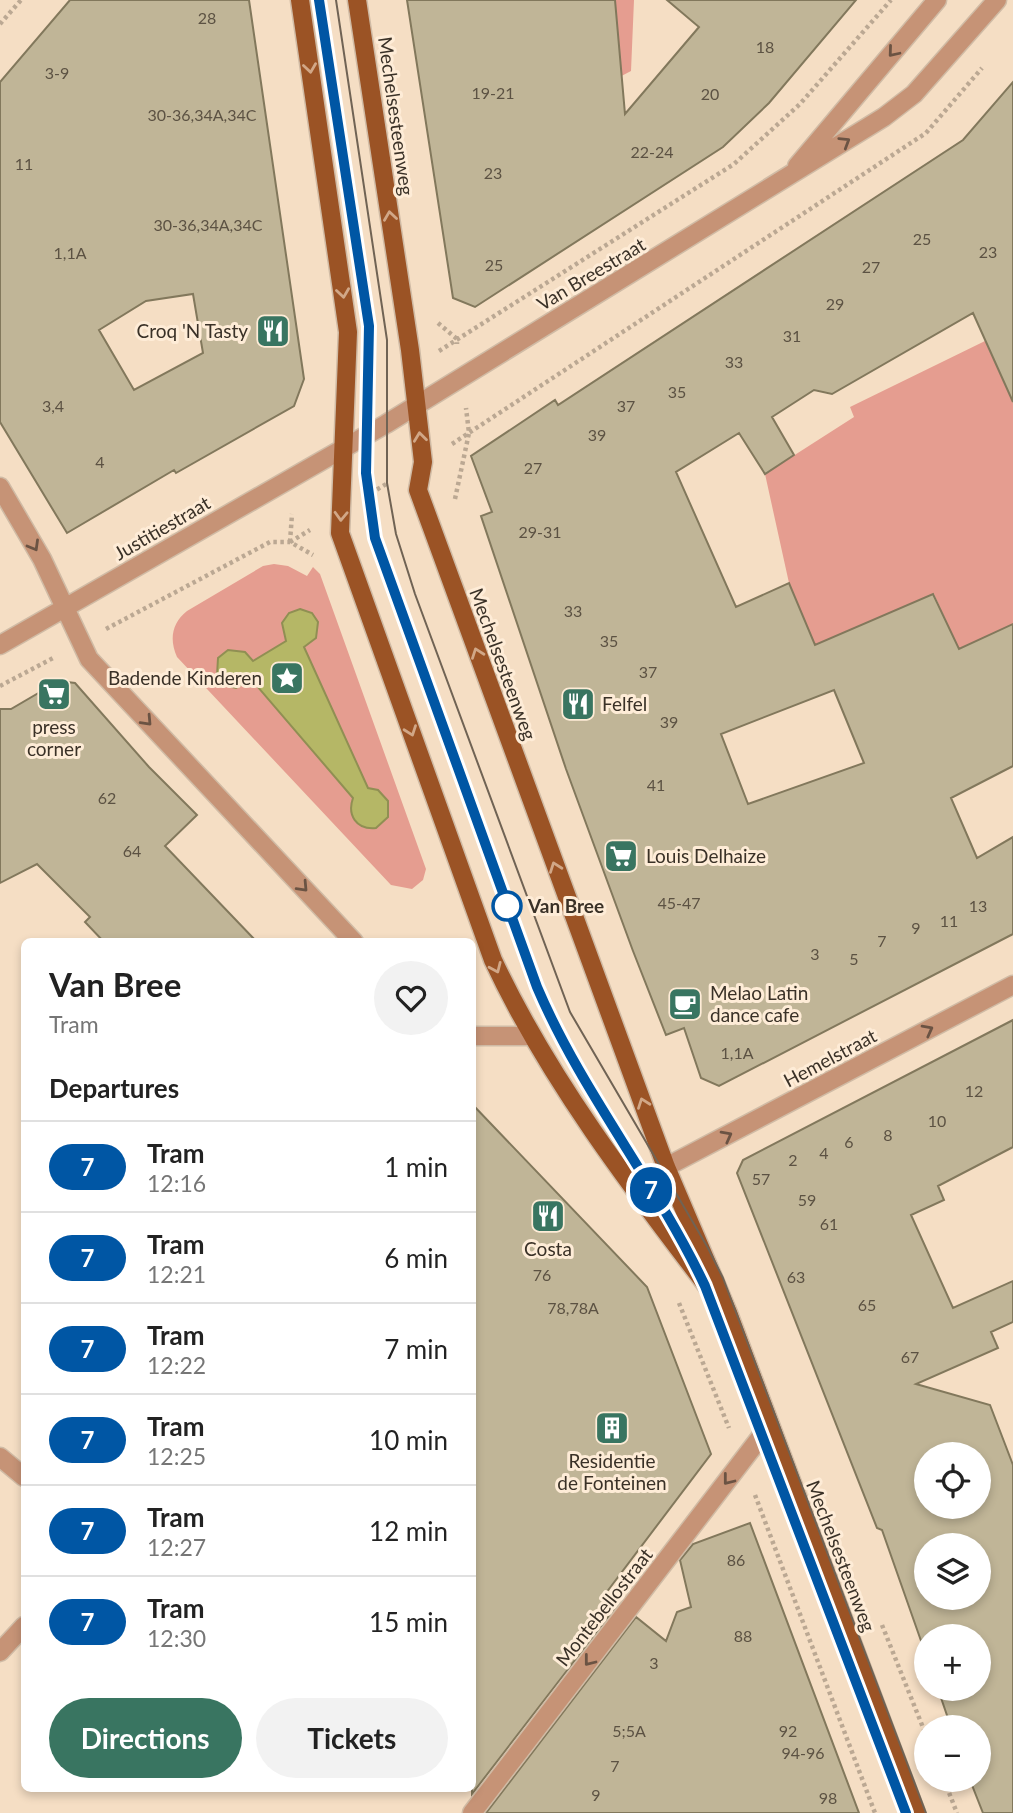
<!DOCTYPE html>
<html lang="en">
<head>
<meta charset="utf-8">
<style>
  :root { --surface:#fff; --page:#f2f2f2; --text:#222; --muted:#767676; --line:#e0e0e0; --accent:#397561 }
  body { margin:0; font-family:Lato,sans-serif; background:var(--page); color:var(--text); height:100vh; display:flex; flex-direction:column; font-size:26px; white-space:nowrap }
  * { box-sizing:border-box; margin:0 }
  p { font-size:23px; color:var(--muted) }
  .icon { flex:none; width:38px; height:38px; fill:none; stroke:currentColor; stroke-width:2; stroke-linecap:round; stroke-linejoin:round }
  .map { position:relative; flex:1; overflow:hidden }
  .side { position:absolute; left:21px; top:938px; width:455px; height:854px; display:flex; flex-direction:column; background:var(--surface); border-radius:10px; box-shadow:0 4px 10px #0003 }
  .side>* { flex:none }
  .badge { padding:0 14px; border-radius:23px; font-size:24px; line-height:46px }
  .controls { position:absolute; left:914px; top:1442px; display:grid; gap:14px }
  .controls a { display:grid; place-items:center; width:77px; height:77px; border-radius:50%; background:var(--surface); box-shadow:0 4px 10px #0003; font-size:35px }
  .map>.badge { position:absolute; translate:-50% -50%; box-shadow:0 0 0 4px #fff }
  h2 { padding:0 28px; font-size:26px; line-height:63px }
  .round { display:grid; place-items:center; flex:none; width:74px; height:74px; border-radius:37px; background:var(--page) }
  .overview { display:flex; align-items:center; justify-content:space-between; height:119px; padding:0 28px }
  h1 { font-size:33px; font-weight:700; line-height:52px }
  .action { display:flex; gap:14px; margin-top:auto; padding:14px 28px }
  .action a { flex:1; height:80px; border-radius:42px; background:var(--accent); color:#fff; font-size:28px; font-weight:700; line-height:80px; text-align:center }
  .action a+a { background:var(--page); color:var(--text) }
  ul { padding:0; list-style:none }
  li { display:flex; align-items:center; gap:21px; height:91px; padding:0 28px; border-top:2px solid var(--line) }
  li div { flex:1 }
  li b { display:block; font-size:26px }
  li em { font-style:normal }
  li .badge { min-width:77px; font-weight:700; text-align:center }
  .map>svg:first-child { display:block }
</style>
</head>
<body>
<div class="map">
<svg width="1013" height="1813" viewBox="0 0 1013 1813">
  <rect width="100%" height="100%" fill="#f5dec4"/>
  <!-- green -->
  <path fill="#e59d90" d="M563,0h71l-3,71 -21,11z
    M985,341l28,62v221l-54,25 -25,-55 -119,51 -26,-62 -24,-109 89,-57 -4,-10z
    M274,564l14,2 19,10 6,-9 7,7 106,295 -3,11 -11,9 -21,-4 -214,-228c-8,-18 -5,-34 10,-46l76,-45z"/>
  <!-- water -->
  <path fill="#b5b766" stroke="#908f53" stroke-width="2" d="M300,609l12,4 6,9 -2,16 -12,9 64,141 10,2 10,11v16l-12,11c-20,2 -29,-13 -23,-30l-102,-119 -15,9 -12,-3 -7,-9 1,-18 10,-8 17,2 8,9 33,-20 -4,-18 7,-10z"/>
  <!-- building -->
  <path fill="#c0b597" stroke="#82785c" stroke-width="2" fill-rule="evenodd" d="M70,0h179l55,379 -10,27 -118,67 -2,-3 -107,63 -67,-111v-340zM193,294l10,59 -69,37 -35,-60 47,-29z
    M407,0h208l10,114 74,-87 -32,-27h189l-87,103 -46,44 -248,160 -22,-9z
    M1013,82v320l-40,-89 -141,81 -18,-4 -42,27 22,38 -29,19 -26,-41 -63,39 60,135 53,-24 26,62 118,-51 26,55 54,-25v142l-62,32 26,60 36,-21v97l-294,152 -18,-8 -17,-50 -18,7 -33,-84 -67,-182 -85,-253 11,-4 -21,-56 84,-56 3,5 405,-265zM834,690l30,73 -116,41 -27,-70z
    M59,681l16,2 74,84 48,48 -32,31 92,96h-153l-19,-20 5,-5 -53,-53 -37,19v-174h11z
    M1013,1020v127l-75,39 6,14 -33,15 42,93 60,-27v41l-22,10 7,16 -82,36 74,21 23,60v348h-30l-13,-33h8v-53h-27l-13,-38h40v-53h-52v19l-44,-125 -5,-2 -140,-355 6,-13zM926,1454h52v53h-52zM926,1545h52v53h-52z
    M472,1104l175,183 64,167 -105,139 13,10 -147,191z
    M750,1523l109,290h-373l150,-196 30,24 11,-29 14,-5 -11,-47 13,-16z"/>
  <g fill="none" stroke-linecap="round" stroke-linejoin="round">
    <!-- minor casing -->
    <g stroke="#d0bba5" stroke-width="21">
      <path id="minor" d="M797,166l140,-166
        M0,487l42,72 47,100 265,283
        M0,645l386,-221 498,-307 30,-23 83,-94
        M472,1036h60
        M634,1188l32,-21 347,-182
        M0,1457l24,20
        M0,1652l24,-26
        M472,1813l297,-387"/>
    </g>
    <!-- major casing -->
    <g stroke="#d0bba5" stroke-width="21">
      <path id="major" d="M300,0l48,332 -8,201 153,427c55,118 139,228 218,331
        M357,0l53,350 13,112 -5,28 248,677 62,146 188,500"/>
    </g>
    <!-- path -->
    <path stroke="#bba893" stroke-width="4.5" stroke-dasharray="3.5 3.5" stroke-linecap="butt" d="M0,24l21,-24
      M438,323l19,16v5
      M439,351l295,-187 66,-60 91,-104
      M452,444l474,-311 56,-65
      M371,493l17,-10
      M455,499l14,-66 -3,-25
      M290,542l20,-12
      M290,542l2,-28
      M106,629l164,-87h20l23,13
      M0,686l55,-29
      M679,1303l50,125
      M755,1495l120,318
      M882,1625l44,110
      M944,1780l13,33"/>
    <!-- minor -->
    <use href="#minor" stroke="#c69376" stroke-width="18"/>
    <!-- major -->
    <use href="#major" stroke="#9b5325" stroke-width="18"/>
    <!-- tram -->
    <path stroke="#706354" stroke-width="2" d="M319,0l50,326 -3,147 9,65 162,449c45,106 118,196 168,299l201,527
      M336,0l51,340v143l9,51 19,60 155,418 138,236 15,30 203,535"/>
  </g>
  <!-- one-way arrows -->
  <defs><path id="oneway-chevron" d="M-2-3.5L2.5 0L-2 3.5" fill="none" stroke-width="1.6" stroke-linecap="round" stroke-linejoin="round" transform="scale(1.75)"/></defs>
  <g stroke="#6b5343">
    <use href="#oneway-chevron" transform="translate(893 52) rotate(130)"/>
    <use href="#oneway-chevron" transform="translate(845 142) rotate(-32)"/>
    <use href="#oneway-chevron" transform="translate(34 546) rotate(60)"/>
    <use href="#oneway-chevron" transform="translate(147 721) rotate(47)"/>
    <use href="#oneway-chevron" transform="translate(303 887) rotate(47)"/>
    <use href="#oneway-chevron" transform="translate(928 1030) rotate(-28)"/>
    <use href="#oneway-chevron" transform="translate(727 1136) rotate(-28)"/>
    <use href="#oneway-chevron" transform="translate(728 1480) rotate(128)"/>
    <use href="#oneway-chevron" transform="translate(589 1661) rotate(128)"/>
  </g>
  <g stroke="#d1a787">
    <use href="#oneway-chevron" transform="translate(310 68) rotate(82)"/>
    <use href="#oneway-chevron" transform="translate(390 216) rotate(-98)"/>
    <use href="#oneway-chevron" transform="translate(343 293) rotate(82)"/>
    <use href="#oneway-chevron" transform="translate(420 437) rotate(-97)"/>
    <use href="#oneway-chevron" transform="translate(341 516) rotate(92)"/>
    <use href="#oneway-chevron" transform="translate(477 653) rotate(-110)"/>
    <use href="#oneway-chevron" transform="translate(411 731) rotate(70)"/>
    <use href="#oneway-chevron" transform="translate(555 867) rotate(-110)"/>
    <use href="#oneway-chevron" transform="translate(496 968) rotate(66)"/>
    <use href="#oneway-chevron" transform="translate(643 1103) rotate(-110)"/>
  </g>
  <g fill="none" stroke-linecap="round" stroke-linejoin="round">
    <!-- line casing -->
    <g stroke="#fff" stroke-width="16">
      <path id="line" d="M319,0l50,326 -3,147 9,65 162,449c45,106 119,195 168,299l201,527"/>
    </g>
    <!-- line -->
    <use href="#line" stroke="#0056a4" stroke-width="10"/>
  </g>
  <!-- icons -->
  <defs>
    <g id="restaurant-square" transform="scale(1.75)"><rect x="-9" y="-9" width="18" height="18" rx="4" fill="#397561" stroke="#feecd7"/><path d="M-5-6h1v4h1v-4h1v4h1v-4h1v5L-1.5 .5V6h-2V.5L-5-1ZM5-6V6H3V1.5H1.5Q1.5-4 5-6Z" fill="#fff"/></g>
    <g id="sight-square" transform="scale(1.75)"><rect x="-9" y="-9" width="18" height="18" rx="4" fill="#397561" stroke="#feecd7"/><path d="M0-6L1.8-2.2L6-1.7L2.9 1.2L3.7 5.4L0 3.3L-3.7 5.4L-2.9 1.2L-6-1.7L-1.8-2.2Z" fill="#fff"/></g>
    <g id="supermarket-square" transform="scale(1.75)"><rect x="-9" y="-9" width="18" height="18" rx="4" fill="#397561" stroke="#feecd7"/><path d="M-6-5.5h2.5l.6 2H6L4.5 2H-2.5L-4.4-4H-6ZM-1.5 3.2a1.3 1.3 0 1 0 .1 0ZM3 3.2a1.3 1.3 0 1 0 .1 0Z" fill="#fff"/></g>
    <g id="cafe-square" transform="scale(1.75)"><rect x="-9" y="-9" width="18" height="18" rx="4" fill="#397561" stroke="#feecd7"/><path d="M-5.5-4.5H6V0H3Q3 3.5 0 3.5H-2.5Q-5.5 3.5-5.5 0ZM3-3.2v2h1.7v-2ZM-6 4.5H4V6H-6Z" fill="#fff"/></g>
    <g id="building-square" transform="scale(1.75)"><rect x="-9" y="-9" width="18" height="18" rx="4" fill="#397561" stroke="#feecd7"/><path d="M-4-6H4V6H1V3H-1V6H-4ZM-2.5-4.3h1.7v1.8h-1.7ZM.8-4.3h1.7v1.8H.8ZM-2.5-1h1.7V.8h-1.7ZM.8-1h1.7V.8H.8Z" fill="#fff"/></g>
  </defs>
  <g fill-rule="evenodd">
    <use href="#restaurant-square" x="273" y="331"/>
    <use href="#sight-square" x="287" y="678"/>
    <use href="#supermarket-square" x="54" y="694"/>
    <use href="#restaurant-square" x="578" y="704"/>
    <use href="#supermarket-square" x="621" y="856"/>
    <use href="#cafe-square" x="685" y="1004"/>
    <use href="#restaurant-square" x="548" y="1216"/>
    <use href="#building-square" x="612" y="1428"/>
  </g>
  <!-- markers -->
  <circle fill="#fff" stroke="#0056a4" stroke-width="3.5" cx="507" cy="906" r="14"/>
  <g text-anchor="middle" stroke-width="6" stroke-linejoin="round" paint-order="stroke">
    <!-- number labels -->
    <g font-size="16" fill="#5c5243">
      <text x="207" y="24">28</text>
      <text x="765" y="53">18</text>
      <text x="57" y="79">3-9</text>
      <text x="493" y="99">19-21</text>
      <text x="710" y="100">20</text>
      <text x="202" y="121">30-36,34A,34C</text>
      <text x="652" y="158">22-24</text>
      <text x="24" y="170">11</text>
      <text x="493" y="179">23</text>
      <text x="208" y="231">30-36,34A,34C</text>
      <text x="922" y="245">25</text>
      <text x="988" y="258">23</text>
      <text x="70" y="259">1,1A</text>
      <text x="494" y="271">25</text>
      <text x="871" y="273">27</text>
      <text x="835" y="310">29</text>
      <text x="792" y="342">31</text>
      <text x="734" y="368">33</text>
      <text x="677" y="398">35</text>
      <text x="53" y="412">3,4</text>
      <text x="626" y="412">37</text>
      <text x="597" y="441">39</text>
      <text x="100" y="468">4</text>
      <text x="533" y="474">27</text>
      <text x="540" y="538">29-31</text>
      <text x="573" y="617">33</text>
      <text x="609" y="647">35</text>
      <text x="648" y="678">37</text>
      <text x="669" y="728">39</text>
      <text x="656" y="791">41</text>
      <text x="107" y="804">62</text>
      <text x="132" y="857">64</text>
      <text x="679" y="909">45-47</text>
      <text x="978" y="912">13</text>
      <text x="949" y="927">11</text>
      <text x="916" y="934">9</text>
      <text x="882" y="947">7</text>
      <text x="815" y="960">3</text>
      <text x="854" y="965">5</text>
      <text x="737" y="1059">1,1A</text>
      <text x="974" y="1097">12</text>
      <text x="937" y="1127">10</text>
      <text x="888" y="1141">8</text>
      <text x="849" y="1148">6</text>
      <text x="824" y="1159">4</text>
      <text x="793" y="1166">2</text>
      <text x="761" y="1185">57</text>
      <text x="807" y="1206">59</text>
      <text x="829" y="1230">61</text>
      <text x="542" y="1281">76</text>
      <text x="796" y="1283">63</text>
      <text x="867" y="1311">65</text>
      <text x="573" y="1314">78,78A</text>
      <text x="910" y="1363">67</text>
      <text x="736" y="1566">86</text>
      <text x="743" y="1642">88</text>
      <text x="654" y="1669">3</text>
      <text x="629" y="1737">5;5A</text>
      <text x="788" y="1737">92</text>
      <text x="803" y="1759">94-96</text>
      <text x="615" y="1772">7</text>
      <text x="596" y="1801">9</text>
      <text x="828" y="1804">98</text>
    </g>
    <!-- street labels -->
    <g font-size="19" fill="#3a3127" stroke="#feecd7">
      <text transform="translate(396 116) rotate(82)" y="7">Mechelsesteenweg</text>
      <text transform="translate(591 274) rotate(-31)" y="7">Van Breestraat</text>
      <text transform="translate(162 528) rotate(-30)" y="7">Justitiestraat</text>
      <text transform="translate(503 664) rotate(70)" y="7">Mechelsesteenweg</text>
      <text transform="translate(830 1058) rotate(-28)" y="7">Hemelstraat</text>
      <text transform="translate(841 1556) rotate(69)" y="7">Mechelsesteenweg</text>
      <text transform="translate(604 1607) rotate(-52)" y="7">Montebellostraat</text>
    </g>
    <!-- poi labels -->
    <g font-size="19" fill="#3a3127" stroke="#feecd7" text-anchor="start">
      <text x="248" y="338" text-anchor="end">Croq 'N Tasty</text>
      <text x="262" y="685" text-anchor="end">Badende Kinderen</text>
      <text x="602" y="711">Felfel</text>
      <text x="54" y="734" text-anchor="middle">press<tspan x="54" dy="22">corner</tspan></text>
      <text x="646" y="863">Louis Delhaize</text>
      <text x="710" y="1000">Melao Latin<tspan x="710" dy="22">dance cafe</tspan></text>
      <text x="548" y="1256" text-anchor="middle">Costa</text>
      <text x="612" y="1468" text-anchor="middle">Residentie<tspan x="612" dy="22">de Fonteinen</tspan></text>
    </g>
    <!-- stop labels -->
    <g font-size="19" font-weight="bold" fill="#3a3127" stroke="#feecd7" text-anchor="start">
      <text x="528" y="913">Van Bree</text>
    </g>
  </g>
</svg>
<div class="controls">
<a><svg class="icon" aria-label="locate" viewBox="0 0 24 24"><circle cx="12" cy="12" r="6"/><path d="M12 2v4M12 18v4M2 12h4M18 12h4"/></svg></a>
<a><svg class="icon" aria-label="layers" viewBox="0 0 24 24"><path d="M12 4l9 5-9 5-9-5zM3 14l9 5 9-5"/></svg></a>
<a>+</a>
<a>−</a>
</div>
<b class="badge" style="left:651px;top:1190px;background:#0056a4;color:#fff">7</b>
<section class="side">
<div class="overview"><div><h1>Van Bree</h1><p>Tram</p></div><a class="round"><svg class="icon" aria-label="heart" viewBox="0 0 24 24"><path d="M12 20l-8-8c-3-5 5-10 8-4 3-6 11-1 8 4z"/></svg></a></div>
<h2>Departures</h2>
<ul>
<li><span class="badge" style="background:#0056a4;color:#fff">7</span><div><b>Tram</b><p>12:16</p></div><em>1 min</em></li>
<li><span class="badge" style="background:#0056a4;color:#fff">7</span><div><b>Tram</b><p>12:21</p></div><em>6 min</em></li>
<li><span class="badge" style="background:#0056a4;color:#fff">7</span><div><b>Tram</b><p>12:22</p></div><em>7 min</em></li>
<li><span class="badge" style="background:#0056a4;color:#fff">7</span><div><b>Tram</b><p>12:25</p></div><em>10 min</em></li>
<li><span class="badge" style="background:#0056a4;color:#fff">7</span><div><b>Tram</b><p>12:27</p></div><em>12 min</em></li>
<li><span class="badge" style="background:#0056a4;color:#fff">7</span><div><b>Tram</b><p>12:30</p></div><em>15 min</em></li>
</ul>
<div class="action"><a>Directions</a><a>Tickets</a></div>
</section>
</div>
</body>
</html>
